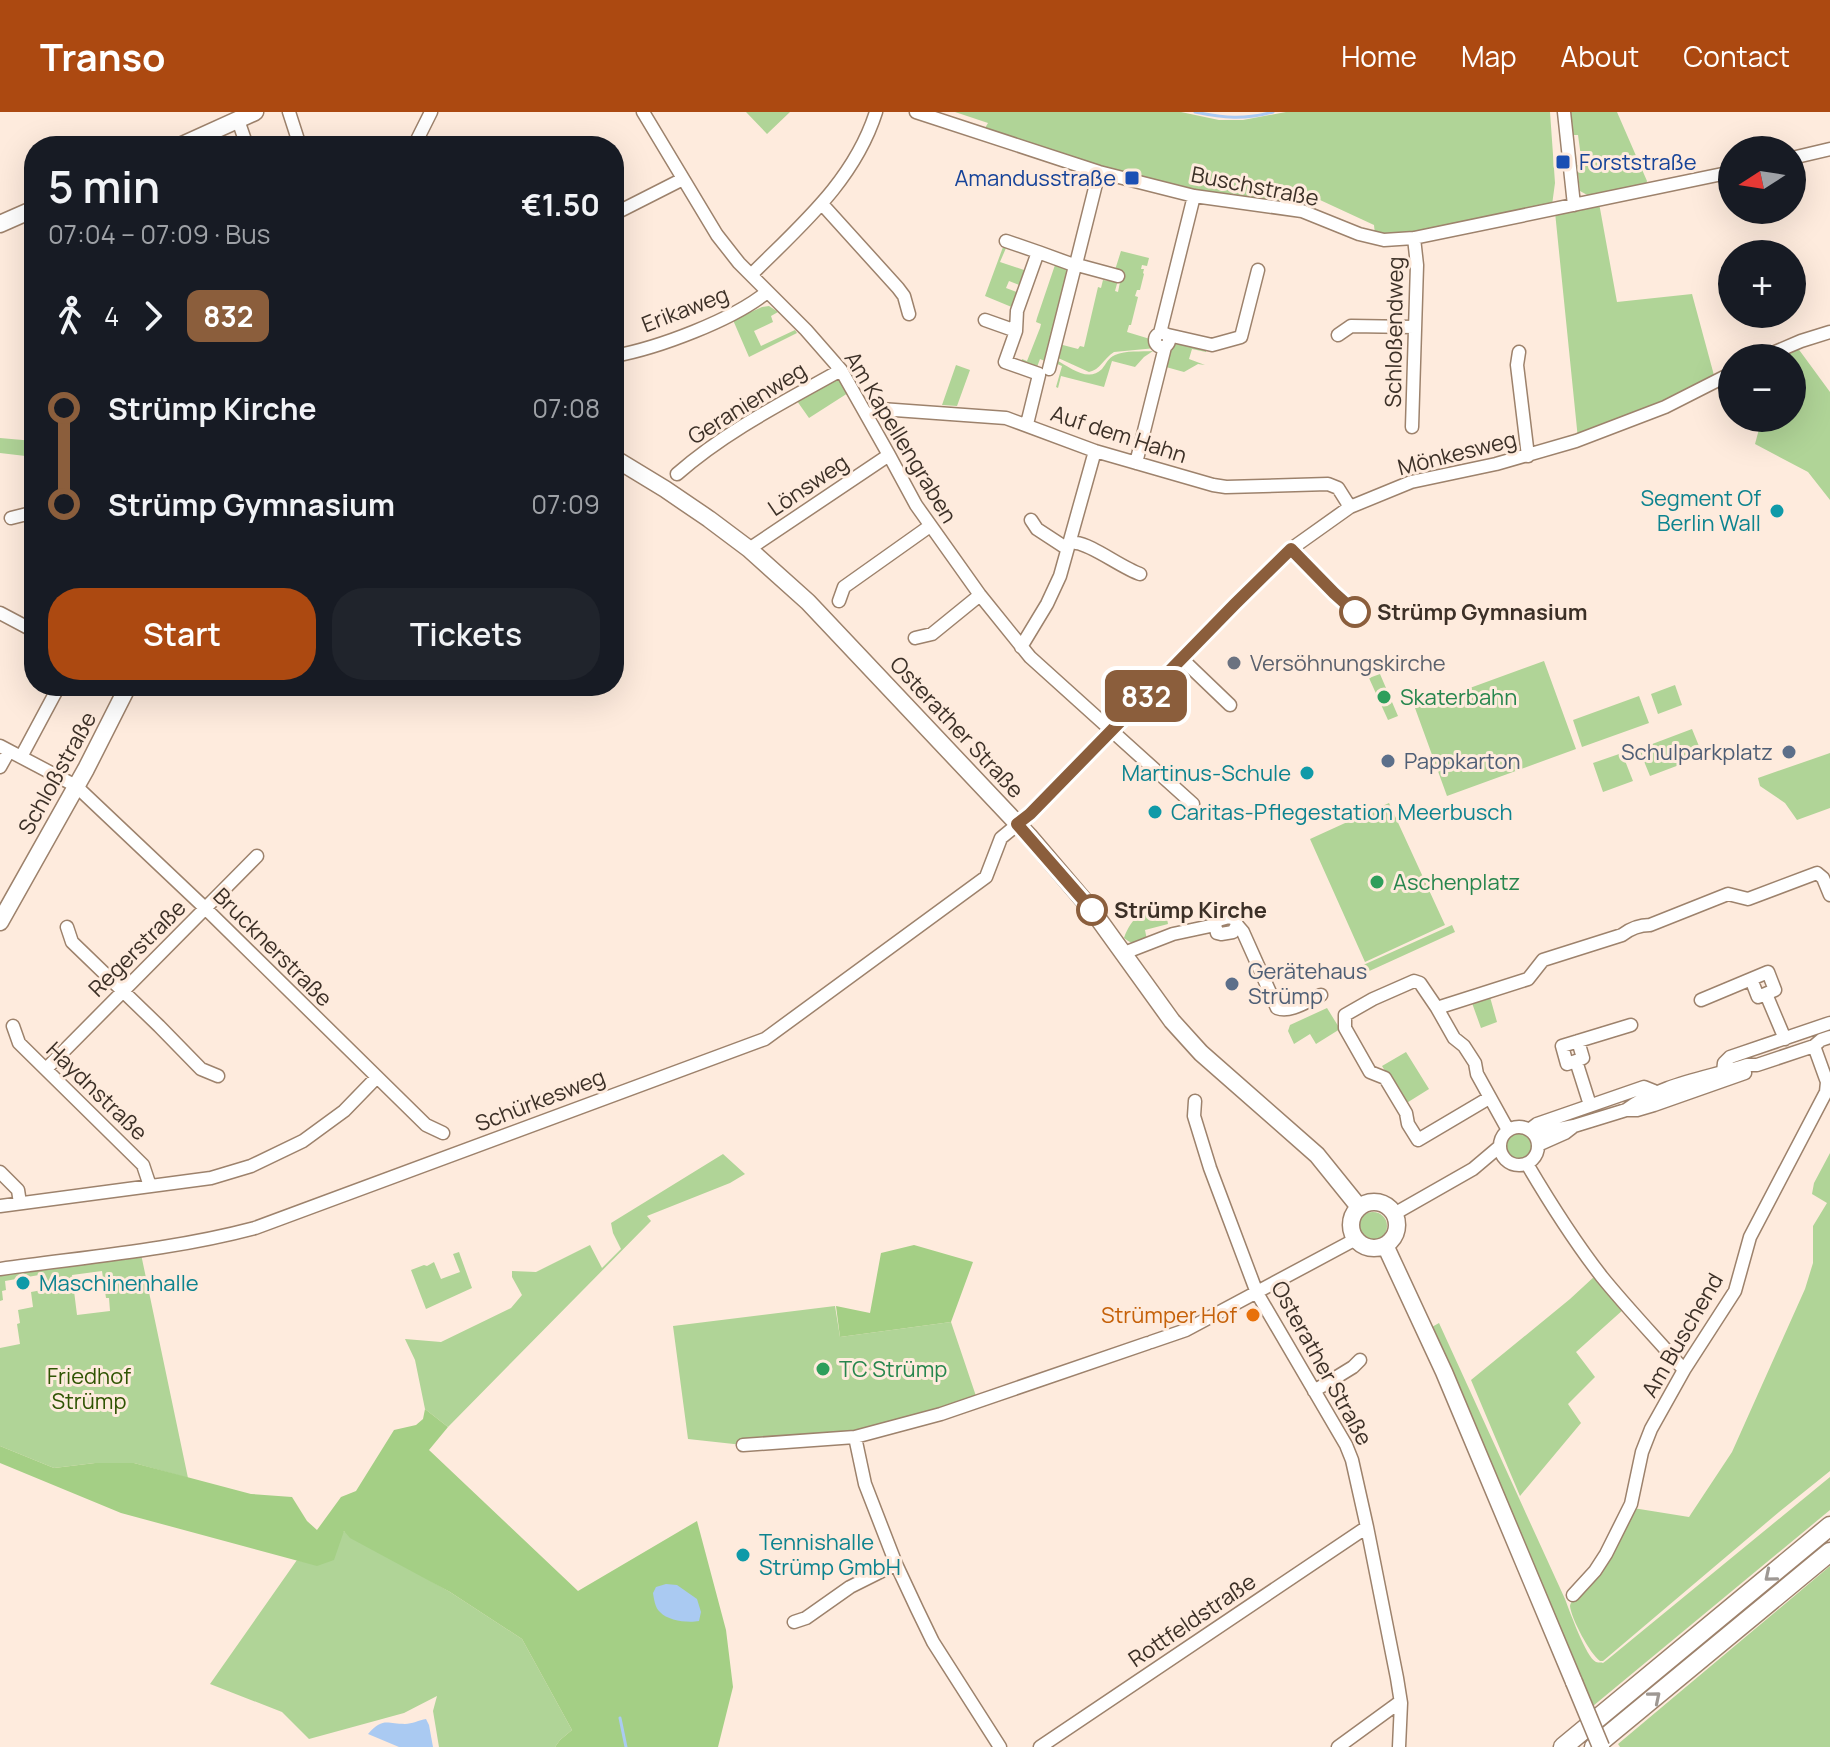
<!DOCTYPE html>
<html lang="en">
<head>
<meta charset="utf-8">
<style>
  :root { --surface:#171b24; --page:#20242c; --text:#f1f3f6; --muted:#9ea1a6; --accent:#ac4911 }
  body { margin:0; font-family:Manrope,sans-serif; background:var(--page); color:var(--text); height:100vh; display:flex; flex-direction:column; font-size:30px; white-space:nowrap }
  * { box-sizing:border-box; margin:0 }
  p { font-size:26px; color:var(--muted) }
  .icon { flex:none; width:44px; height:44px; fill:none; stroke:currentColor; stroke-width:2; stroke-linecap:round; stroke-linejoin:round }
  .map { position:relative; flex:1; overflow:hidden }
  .panel { position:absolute; left:24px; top:24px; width:600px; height:560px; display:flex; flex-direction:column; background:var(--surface); border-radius:32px; box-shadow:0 8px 32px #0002 }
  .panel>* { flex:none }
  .badge { padding:0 16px; border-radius:12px; font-size:28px; line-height:52px }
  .needle { width:52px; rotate:258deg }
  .controls { position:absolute; left:1718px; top:24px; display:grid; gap:16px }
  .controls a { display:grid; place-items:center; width:88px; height:88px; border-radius:50%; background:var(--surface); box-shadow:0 8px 32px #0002; font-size:40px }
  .map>.badge { position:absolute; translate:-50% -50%; box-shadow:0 0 0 4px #fff }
  .legs { display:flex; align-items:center; gap:12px; height:88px; padding:0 24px; font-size:26px }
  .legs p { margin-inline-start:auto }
  .headline { display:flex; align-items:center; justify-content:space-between; height:136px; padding:0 24px }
  h1 { font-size:44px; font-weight:600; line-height:60px }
  .primary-button { display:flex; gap:16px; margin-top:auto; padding:16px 24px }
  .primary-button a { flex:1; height:92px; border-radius:32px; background:var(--accent); color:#fff; font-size:32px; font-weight:600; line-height:92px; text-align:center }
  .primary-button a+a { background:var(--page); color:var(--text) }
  ul { padding:0 24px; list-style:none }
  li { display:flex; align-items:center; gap:28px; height:96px; font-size:30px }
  li i { display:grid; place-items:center; width:12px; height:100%; margin:0 10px; background:currentColor }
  li i::after { content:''; width:20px; height:20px; margin:-10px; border:6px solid; border-radius:50%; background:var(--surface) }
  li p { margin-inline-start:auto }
  li:first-child i { background:linear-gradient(#0000 50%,currentColor 0) }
  li:last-child i { background:linear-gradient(currentColor 50%,#0000 0) }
  header { display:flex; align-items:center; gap:48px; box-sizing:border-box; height:112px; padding:0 40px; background:var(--accent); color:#fff }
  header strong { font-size:38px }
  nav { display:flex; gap:44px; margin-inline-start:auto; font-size:28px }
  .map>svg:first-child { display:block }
</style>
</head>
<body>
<header>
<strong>Transo</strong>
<nav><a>Home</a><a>Map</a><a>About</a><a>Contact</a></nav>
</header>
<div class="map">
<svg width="1830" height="1635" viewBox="0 0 1830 1635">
  <rect width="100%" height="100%" fill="#feebdd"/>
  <!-- green -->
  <path fill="#b0d497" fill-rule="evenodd" d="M746,0h44l-23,22z
    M955,0h226l38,8h24l43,-8h264l5,71 -3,22 -150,31 -27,-1 -1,-10 -54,-25 -4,4 -1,7 -119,-19 -114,-30 -97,-34 3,-5z
    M1571,0h46l30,69 -1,4 -55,12 -11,-6 -3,-26 5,-1 -4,-29h-5z
    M1599,91l18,99 75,-8 23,85 -137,60 -23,-227z
    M1003,135l3,1 -6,14 27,9 -5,15 -13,-5 -3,7 13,5 -5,15 -29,-12z
    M1121,139l28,7 -2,8 -5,-1 -1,4h3l-1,4 1,1 -4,16h-3l-2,6 3,1 -7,28h-2l-2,7 23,7 6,9 -42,4c-10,6 -14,18 -25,20l-33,-15 3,-13 19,5 2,-3 4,1 14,-60 3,1 2,-8 5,1 1,-4 9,3 -3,11 3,1 3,-15 -6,-7z
    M1056,150l11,7 -1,4 4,1 -25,87 -5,-2 -3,8 -16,-5 1,-3 5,2 13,-33 1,-4 -5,-2 1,-4z
    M769,194l9,6 -7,4 2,6 -19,9 7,15 34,-16 2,3 -48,24 -16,-37 29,-13z
    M1173,228l34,8 -1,4 -14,-3 -3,10 16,6 -7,-1 -14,8 -18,-5z
    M1797,235l33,45v108l-22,-28 -53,-28 7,-26h30v-60h-14l1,-5z
    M1153,239l-9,6 -9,10 -23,-6 -8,26 -43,-11 -3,12 -2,-1 6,-21 -7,-3 1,-3c14,7 32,23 46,9 4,-5 6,-11 13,-14 11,-5 26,-3 38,-4z
    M956,253l14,5 -13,36 -15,-1z
    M835,268l5,1 8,12 -39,25 -12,-17z
    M0,326l34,3v16l-34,-4z
    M1544,549l32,88 -129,47 -32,-88z
    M1380,562l18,42 -10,4 -19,-42z
    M1675,573l7,20 -24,9 -7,-20z
    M1639,584l10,27 -67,24 -9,-27z
    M1692,617l11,27 -53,20 -11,-27z
    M1622,641l11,28 -30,11 -10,-29z
    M1830,641v55l-33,12 -12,-17 -25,-17 -2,-8z
    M1389,691l56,122 -80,37 -55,-123z
    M1164,791l4,21 -23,6 2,10c-10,5 -14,5 -23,-2 7,-20 20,-30 40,-35z
    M1452,813l3,7 -90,41 -4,-7z
    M1490,885l7,25 -16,6 -9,-25z
    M1327,896l13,21 -24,15 -6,-10 -16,10 -6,-13 2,-6z
    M1406,940l23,37 -24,15 -23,-38z
    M1505 1034a13 13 0 1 1 26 0a13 13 0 1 1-26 0Z
    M1830,1041v318l-51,41 -176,149h-3c-10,-7 -29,-43 -30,-55 0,-2 2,-4 2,-7l61,-91 56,9 43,-65 73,-163 8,-26v-37l14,-23 -15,-9 2,-11z
    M723,1042l22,20 -15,9 -83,33 4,5 -203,206 -23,-18 -10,-49 -10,-21 36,3 70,-34 11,-13 -10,-18v-6l24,1 54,-27 12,23 19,-19 -8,-16 -2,-10z
    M1359 1114a14 14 0 1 1 28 0a14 14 0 1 1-28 0Z
    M459,1140l13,36 -46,21 -15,-39 13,-5 3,1 7,-4 7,17 19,-7 -7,-18z
    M141,1142l47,224 -54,-15h-39l-41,5 -54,-22v-98l20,-4 -3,-20 3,-1 -2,-13 15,-3 -2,-15 11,-2 -3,-15 -34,6 1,9 -4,1 1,9 -3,1v-27zM102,1159l4,27h3l1,13 -33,4 -5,-40z
    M1596,1163l28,34 -48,43 19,25 -27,27 13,19 -61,73 -49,-116 99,-81z
    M835,1194l5,31 111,-15 27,80 -123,35 -112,8 -55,-6 -15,-113z
    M1439,1211l126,276c5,13 21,58 31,63 3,1 5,0 7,1l4,-3 223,-183v33l-237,196 -161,-379z
    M344,1419l106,61 72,47 50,91 -12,10 -5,7h-116l-6,-36 4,-15 -33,17 -95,26 -27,-27 -72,-28 87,-124 20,5z
    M1830,1454v181h-210l-2,-3z"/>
  <!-- forest -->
  <path fill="#a4cf85" d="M914,1133l59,17 -22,60 -111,15 -4,-31 34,7 11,-60z
    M425,1297l23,18 -19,23 149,141 119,-70 29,109 7,57 -15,60h-163l5,-7 12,-10 -50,-91 -72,-47 -100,-54 -6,-7 -10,29 -17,6 -196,-53 -121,-50v-17l54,22 41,-5h39l117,31 41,3 15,24 10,9 24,-33 15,-6 38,-61 22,-5 7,-6z"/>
  <!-- water -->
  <path fill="#aacaf2" d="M666,1472l11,1 20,14 4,13 -2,9c-11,2 -31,0 -39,-9 -5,-4 -6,-13 -7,-19l3,-6z
    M426,1607l3,6 4,22h-34l-31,-13c15,-17 19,-10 37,-10 7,0 14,-4 21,-5z"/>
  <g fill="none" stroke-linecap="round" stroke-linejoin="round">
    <!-- stream -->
    <path stroke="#aacaf2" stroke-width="3" d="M1195,0c29,6 49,8 78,0
      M620,1606l6,29"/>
    <!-- minor casing -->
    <g stroke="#9d826c" stroke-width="15">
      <path id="minor" d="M289,0l11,34
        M643,0l74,123 22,28 67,67 35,40 48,85 27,50 64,90 50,62 163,147
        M916,0l183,60 95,24 108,15 57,23 25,6 30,-2 318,-66
        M1564,0l10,93
        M238,8l9,26
        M414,34l17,-34
        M1792,46l38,-9
        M822,92l76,84 6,8 5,18
        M614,102l69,-35
        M1006,129l32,11
        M1077,148l22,-88
        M1081,154l37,10
        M751,163c50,-50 103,-94 125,-163
        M985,208l31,11
        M1155 228a7 7 0 1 1 14 0a7 7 0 1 1-14 0Z
        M1160,221l34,-137
        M1168,223l44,10 29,-8 17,-67
        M1338,223l13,-9 63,1
        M1519,240l-2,13 11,91
        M614,244c44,-8 119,-36 153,-64
        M1761,246l40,-17 29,-9
        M1049,257l25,-99
        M1039,262l-34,-12 11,-31 1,-20 21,-59 33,12
        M868,303l13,-6 125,9 89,33 118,34 13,2 102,-3 10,4 12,19
        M1027,312l12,-49
        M1412,315l5,-162 -3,-27
        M1136,351l29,-116
        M677,362c49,-43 107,-72 164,-104
        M11,406l16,-4 7,4
        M1031,408l6,9 26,17c5,-1 9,-4 13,-3 15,1 46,25 64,31
        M749,437l140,-94
        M1291,437l43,44
        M839,489l5,-14 86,-61
        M0,501l34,18
        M915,526l17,-4 48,-39
        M1021,535l26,-43 13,-28 35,-125
        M1182,547l48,46
        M0,634l76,40 129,122 221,217 17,8
        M21,645l38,-71
        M0,655l9,-16
        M1215,813l2,8 4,1 12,-2 4,-7
        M67,815l5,15 87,84 42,43 17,7
        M1124,841l49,-19 42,-9 3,-5 11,-3 6,2 2,6 6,7 34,76c14,5 30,-7 44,-13
        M1766,882l19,45
        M1701,888l67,-28 7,18 -17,7 -7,-18
        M1437,896l-17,-25 -6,-2 -41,18 -28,16v13l25,44 15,6 21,35 2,11 10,16 71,-42
        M13,914l6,17 124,122 7,21
        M1578,929l5,17 -7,3 14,44
        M1576,949l-9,3 -5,-18 69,-21
        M46,957l211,-213
        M1723,960l1,-9 6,-6 100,-34
        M1195,989l-1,15 16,52 47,125 89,152 6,15 15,67 30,151 4,25 -2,44
        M1626,998c34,-26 81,-32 121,-45h10l57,-19 7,-6 9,-3
        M1574,1014l52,-16h11l17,-5 91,-32
        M1500 1034a19 19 0 1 1 38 0a19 19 0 1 1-38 0Z
        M1508,1018l-31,-56 -2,-11 -11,-17 -10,-8 -17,-30 91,-29 15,-19 79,-25c9,-7 17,-10 28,-10l78,-31 20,5 69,-26 6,5 7,17
        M1529,1018l8,-6 107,-37 10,4 2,9
        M1534,1022l40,-8 -9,7 -27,12
        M1527,1052c23,39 47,77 75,113 26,32 55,62 82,93
        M0,1060l18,18 2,13
        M0,1094l211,-28 40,-12 52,-25 41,-30 33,-34
        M1394,1102l79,-45 26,-22
        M0,1157c85,-12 172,-19 255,-41l510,-189 221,-162 15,-39 29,-24 205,-210 56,-55 59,-42 61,-25 85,-18 80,-23 89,-34 67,-34
        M1151,1230l35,-12 170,-91
        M1314,1279l39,-24 7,-7
        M855,1325l10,47 31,80 21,45 16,33 67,105
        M743,1333l112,-8 86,-23 207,-71
        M1573,1483l22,-24 11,-17 25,-50 11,-52 9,-23 33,-59 51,-79 15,-54 76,-145 1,-10 -13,-36
        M794,1510l12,-4 44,-31 46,-23
        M1040,1635l327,-220
        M1338,1635l59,-43 4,-1"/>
    </g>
    <!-- major casing -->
    <g stroke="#9d826c" stroke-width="19">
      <path id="major" d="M180,34l75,-34
        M0,112l34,-15
        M614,346l51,31 44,30 40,30 59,53 221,234 63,74 80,111 29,32 116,102 42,52
        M0,810l86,-153 42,-83
        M1351 1113a23 23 0 1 1 46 0a23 23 0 1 1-46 0Z
        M1385,1133l59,127 130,310"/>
    </g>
    <!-- highway casing -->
    <g stroke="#9d826c" stroke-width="21">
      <path id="highway" d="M1563,1635l267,-221
        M1594,1635l236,-195"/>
    </g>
    <!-- minor -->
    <use href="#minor" stroke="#fff" stroke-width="12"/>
    <!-- major -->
    <use href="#major" stroke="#fff" stroke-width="16"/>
    <!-- highway -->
    <use href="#highway" stroke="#fff" stroke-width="18"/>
    <!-- major-bridge casing -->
    <g stroke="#9d826c" stroke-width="19" stroke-linecap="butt">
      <path id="major-bridge" d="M1574,1570l27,65"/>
    </g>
    <!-- major-bridge -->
    <use href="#major-bridge" stroke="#fff" stroke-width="16"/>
  </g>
  <!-- one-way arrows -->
  <defs><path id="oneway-chevron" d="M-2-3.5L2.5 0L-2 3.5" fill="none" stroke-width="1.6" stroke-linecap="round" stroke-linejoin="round" transform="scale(2)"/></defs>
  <g stroke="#9e9893">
    <use href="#oneway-chevron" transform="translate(1770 1464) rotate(140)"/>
    <use href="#oneway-chevron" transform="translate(1655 1585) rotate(-40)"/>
  </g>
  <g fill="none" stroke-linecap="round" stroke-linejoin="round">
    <!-- line-1 casing -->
    <g stroke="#fff" stroke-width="18">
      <path id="line-1" d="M1092,798l-75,-86 13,-10 205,-210 56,-55 43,44 21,19"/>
    </g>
    <!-- line-1 -->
    <use href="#line-1" stroke="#8b5e3c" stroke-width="12"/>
  </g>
  <!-- markers -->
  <g fill="#1a4fb4" stroke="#feebdd" stroke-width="3">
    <rect x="1555" y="42" width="16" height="16" rx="4"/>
    <rect x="1124" y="58" width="16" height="16" rx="4"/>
  </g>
  <g fill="#0f9aa8" stroke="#feebdd" stroke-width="3">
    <circle cx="1777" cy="399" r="8"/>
    <circle cx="1307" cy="661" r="8"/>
    <circle cx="1155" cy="700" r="8"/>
    <circle cx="23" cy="1171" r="8"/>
    <circle cx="743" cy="1443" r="8"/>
  </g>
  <g fill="#fff" stroke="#8b5e3c" stroke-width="4">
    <circle cx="1355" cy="500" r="14"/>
    <circle cx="1092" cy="798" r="14"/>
  </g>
  <circle fill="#6b7280" stroke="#feebdd" stroke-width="3" cx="1234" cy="551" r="8"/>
  <g fill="#2e9e5b" stroke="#feebdd" stroke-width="3">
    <circle cx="1384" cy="585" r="8"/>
    <circle cx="1377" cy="770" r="8"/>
    <circle cx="823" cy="1257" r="8"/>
  </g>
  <g fill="#5c6f8a" stroke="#feebdd" stroke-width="3">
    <circle cx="1789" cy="640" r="8"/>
    <circle cx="1388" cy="649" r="8"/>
    <circle cx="1232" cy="872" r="8"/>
  </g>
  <circle fill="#e8710a" stroke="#feebdd" stroke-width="3" cx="1253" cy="1203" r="8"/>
  <g text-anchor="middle" stroke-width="6" stroke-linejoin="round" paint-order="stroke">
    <!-- transit labels -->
    <g font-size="22" fill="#164399" stroke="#feebdd" text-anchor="start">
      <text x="1579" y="58">Forststraße</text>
      <text x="1116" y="74" text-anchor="end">Amandusstraße</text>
    </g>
    <!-- street labels -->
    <g font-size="22" fill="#3c3027" stroke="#feebdd">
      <text transform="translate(1255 74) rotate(11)" y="8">Buschstraße</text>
      <text transform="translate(685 197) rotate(-21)" y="8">Erikaweg</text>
      <text transform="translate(1394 220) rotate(-89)" y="8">Schloßendweg</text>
      <text transform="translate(747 291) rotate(-32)" y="8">Geranienweg</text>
      <text transform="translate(1119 322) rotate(18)" y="8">Auf dem Hahn</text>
      <text transform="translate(901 325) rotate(59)" y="8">Am Kapellengraben</text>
      <text transform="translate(1457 341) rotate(-14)" y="8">Mönkesweg</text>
      <text transform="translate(808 373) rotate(-34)" y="8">Lönsweg</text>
      <text transform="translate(957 615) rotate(47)" y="8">Osterather Straße</text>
      <text transform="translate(57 661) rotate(-61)" y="8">Schloßstraße</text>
      <text transform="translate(273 835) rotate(45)" y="8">Brucknerstraße</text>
      <text transform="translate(137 836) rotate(-45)" y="8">Regerstraße</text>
      <text transform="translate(97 979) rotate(44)" y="8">Haydnstraße</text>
      <text transform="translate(540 988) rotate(-21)" y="8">Schürkesweg</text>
      <text transform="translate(1682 1223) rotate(-60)" y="8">Am Buschend</text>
      <text transform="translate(1322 1251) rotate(61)" y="8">Osterather Straße</text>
      <text transform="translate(1192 1508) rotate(-34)" y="8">Rottfeldstraße</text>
    </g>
    <!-- culture labels -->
    <g font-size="22" fill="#0d838f" stroke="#feebdd" text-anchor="start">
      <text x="1761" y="394" text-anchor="end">Segment Of<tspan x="1761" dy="25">Berlin Wall</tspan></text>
      <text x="1291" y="669" text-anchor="end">Martinus-Schule</text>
      <text x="1171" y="708">Caritas-Pflegestation Meerbusch</text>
      <text x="39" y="1179">Maschinenhalle</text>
      <text x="759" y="1438">Tennishalle<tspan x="759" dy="25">Strümp GmbH</tspan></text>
    </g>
    <!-- stop labels -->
    <g font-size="22" font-weight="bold" fill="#3c3027" stroke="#feebdd" text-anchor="start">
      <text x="1377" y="508">Strümp Gymnasium</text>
      <text x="1114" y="806">Strümp Kirche</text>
    </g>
    <!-- worship labels -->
    <g font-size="22" fill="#5b616d" stroke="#feebdd" text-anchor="start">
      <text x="1250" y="559">Versöhnungskirche</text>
    </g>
    <!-- leisure labels -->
    <g font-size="22" fill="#27864d" stroke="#feebdd" text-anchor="start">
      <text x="1400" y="593">Skaterbahn</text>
      <text x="1393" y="778">Aschenplatz</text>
      <text x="839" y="1265">TC Strümp</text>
    </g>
    <!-- service labels -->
    <g font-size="22" fill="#4e5e75" stroke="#feebdd" text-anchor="start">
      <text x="1773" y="648" text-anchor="end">Schulparkplatz</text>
      <text x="1404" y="657">Pappkarton</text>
      <text x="1248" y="867">Gerätehaus<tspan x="1248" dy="25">Strümp</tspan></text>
    </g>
    <!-- food labels -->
    <g font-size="22" fill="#c56008" stroke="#feebdd" text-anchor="end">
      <text x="1237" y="1211">Strümper Hof</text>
    </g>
    <!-- park labels -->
    <g font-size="22" fill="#2f5402" stroke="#feebdd">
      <text x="89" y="1272">Friedhof<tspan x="89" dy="25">Strümp</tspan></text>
    </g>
  </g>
</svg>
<div class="controls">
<a><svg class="needle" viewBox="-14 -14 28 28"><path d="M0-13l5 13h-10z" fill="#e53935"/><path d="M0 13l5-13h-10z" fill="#9ea1a6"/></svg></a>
<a>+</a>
<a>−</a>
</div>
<b class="badge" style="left:1146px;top:584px;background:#8b5e3c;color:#fff">832</b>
<section class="panel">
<div class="headline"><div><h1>5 min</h1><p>07:04 – 07:09 · Bus</p></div><b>€1.50</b></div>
<div class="legs"><svg class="icon" aria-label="walk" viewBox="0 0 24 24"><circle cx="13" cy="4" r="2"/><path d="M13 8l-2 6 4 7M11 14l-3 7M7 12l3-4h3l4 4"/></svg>4<svg class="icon" aria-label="forward" viewBox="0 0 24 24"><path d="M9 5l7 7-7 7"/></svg><b class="badge" style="background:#8b5e3c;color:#fff">832</b></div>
<ul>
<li><i style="color:#8b5e3c"></i><b>Strümp Kirche</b><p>07:08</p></li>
<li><i style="color:#8b5e3c"></i><b>Strümp Gymnasium</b><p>07:09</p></li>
</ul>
<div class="primary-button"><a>Start</a><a>Tickets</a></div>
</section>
</div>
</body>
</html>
